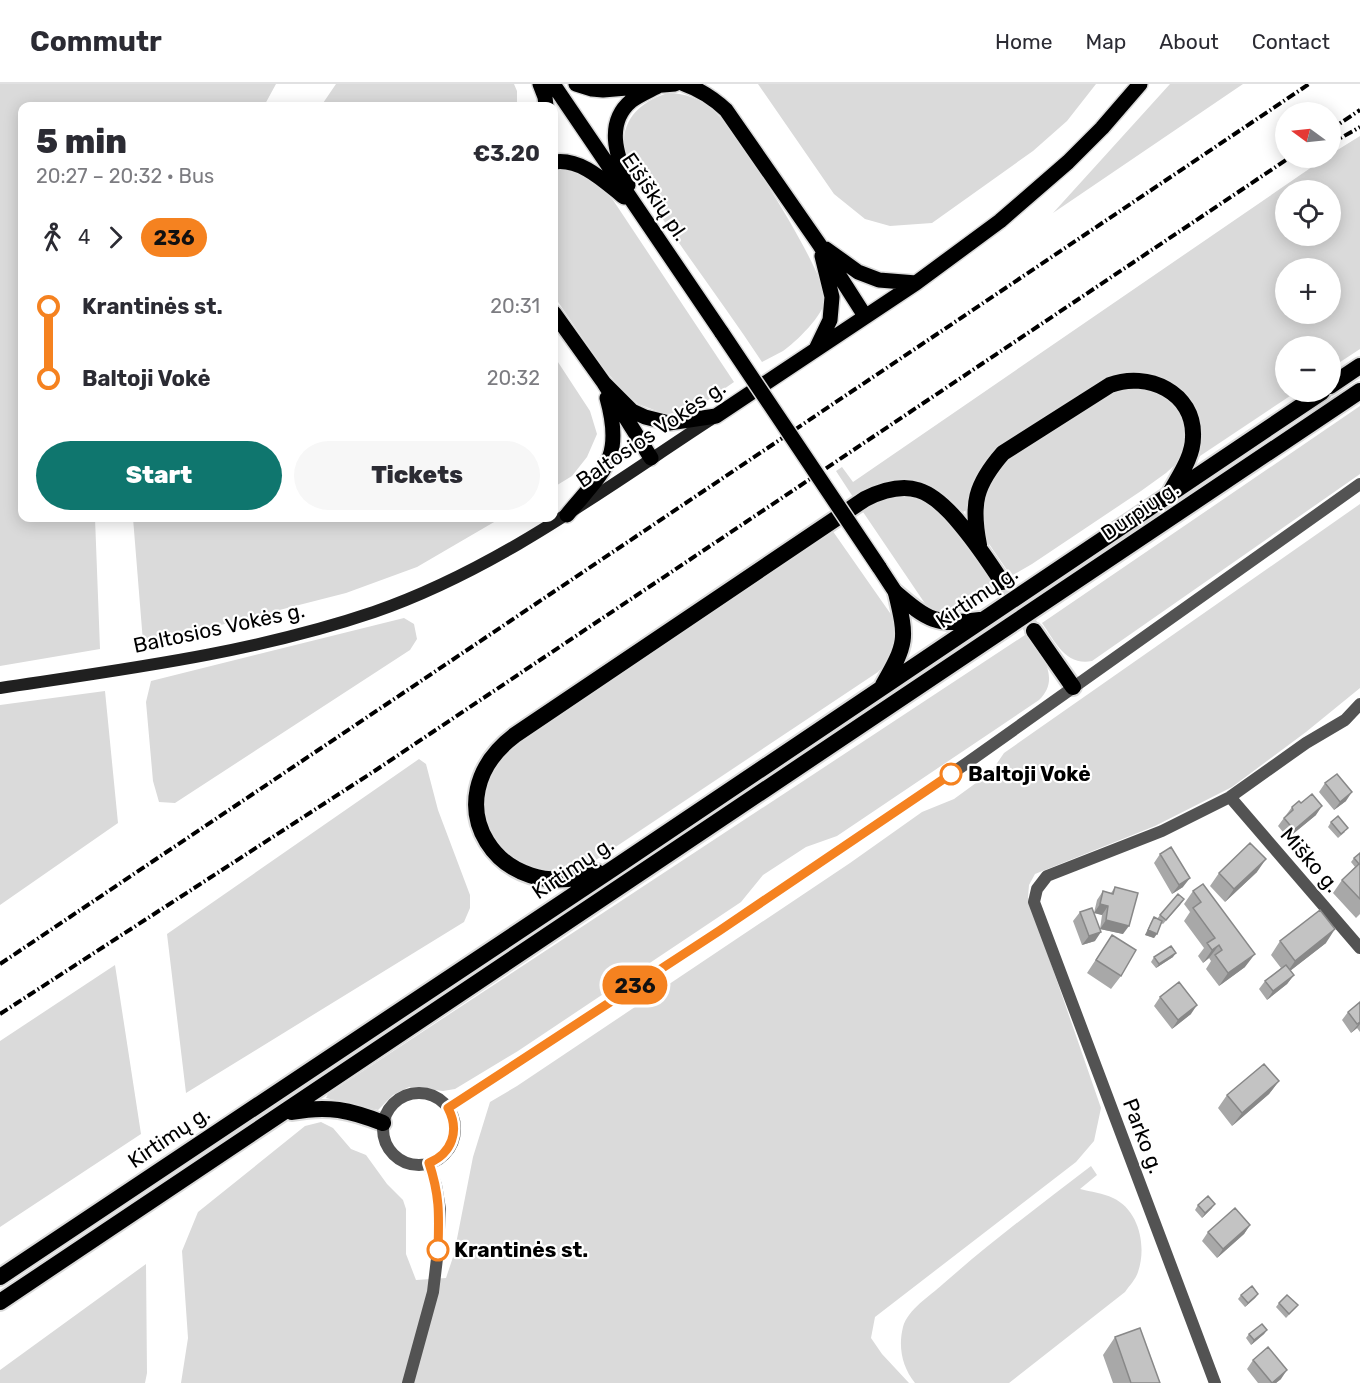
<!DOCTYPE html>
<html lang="en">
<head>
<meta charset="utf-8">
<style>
  :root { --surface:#fff; --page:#f7f7f7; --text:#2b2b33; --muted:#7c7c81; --line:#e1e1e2; --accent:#0f766e }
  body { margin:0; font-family:Rubik,sans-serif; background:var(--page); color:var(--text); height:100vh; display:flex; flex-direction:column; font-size:22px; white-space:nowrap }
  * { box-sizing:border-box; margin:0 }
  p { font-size:20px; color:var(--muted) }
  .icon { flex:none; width:33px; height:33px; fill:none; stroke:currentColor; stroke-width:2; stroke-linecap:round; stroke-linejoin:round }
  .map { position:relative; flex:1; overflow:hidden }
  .panel { position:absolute; left:18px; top:18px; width:540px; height:420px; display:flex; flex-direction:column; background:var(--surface); border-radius:12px; box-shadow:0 3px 15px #0003 }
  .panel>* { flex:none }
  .badge { padding:0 12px; border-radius:20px; font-size:21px; line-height:39px }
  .needle { width:39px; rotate:285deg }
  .fabs { position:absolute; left:1275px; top:18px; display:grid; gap:12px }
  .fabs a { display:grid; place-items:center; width:66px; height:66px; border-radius:50%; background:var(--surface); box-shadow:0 3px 15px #0003; font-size:30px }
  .map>.badge { position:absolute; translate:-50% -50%; box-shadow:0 0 0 3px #fff }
  .legs { display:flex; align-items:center; gap:9px; height:66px; padding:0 18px; font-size:20px }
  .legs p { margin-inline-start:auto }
  .head { display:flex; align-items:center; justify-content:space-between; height:102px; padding:0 18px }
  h1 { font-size:33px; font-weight:800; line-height:45px }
  .primary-button { display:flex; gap:12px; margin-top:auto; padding:12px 18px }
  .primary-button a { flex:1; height:69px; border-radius:36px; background:var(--accent); color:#fff; font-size:24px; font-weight:800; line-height:69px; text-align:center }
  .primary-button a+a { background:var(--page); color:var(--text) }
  ul { padding:0 18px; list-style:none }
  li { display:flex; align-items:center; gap:21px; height:72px; font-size:22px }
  li i { display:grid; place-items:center; width:9px; height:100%; margin:0 8px; background:currentColor }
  li i::after { content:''; width:15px; height:15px; margin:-8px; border:4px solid; border-radius:50%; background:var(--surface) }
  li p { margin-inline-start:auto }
  li:first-child i { background:linear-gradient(#0000 50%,currentColor 0) }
  li:last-child i { background:linear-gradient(currentColor 50%,#0000 0) }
  header { display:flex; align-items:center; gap:36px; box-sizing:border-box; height:84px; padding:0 30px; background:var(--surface); border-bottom:2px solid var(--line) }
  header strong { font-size:28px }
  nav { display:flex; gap:33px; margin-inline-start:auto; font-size:21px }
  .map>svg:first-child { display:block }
</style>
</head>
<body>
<header>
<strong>Commutr</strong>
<nav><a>Home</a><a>Map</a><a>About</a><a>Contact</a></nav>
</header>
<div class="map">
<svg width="1360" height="1299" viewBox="0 0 1360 1299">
  <rect width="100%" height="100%" fill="#fff"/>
  <!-- green -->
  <path fill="#dadada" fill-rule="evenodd" d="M0,0h276l-12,22h-242v412h73l5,131 -100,17z
    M336,0h178l3,7v15h-196z
    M758,0h338l-29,37 -34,30 -101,72 -42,3 -25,-7 -31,-25z
    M1170,0h73l-190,129z
    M668,9c17,0 33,6 46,18 23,20 111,160 111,188 0,15 -30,44 -42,52 -7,4 -14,7 -21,11 -32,-49 -68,-96 -100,-144 -11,-18 -27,-36 -34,-55 -2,-7 -4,-16 -4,-23 1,-26 23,-41 44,-47z
    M1360,52v213l-29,19 -1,-22h-44v46h10l-99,66c-3,-12 -16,-65 -21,-71 -18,-20 -48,-17 -70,-9l-112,75c-18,19 -24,31 -27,57l-4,2c-23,-26 -54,-42 -89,-27 -7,3 -14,8 -21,12l-17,-26 6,-4 11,15 472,-324h5l1,-4zM1286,106h44v46h-44zM1286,184h44v46h-44z
    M561,84c22,3 37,16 52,32l121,182 -36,25 -16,6 -17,1 -27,-10 -16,-14 -21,-25 -47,-69v-127z
    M554,272l36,55 7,23 -10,23 -15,19 -18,11z
    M1119,302l39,4 23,20 6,26 -9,26 -12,11 -25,18 -109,73 -21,12 -24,-35 -7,-17 2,-27 21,-33z
    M1360,322v68l-268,187c-27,5 -37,-20 -50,-38z
    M892,411l28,3 23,16 52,73c-11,11 -30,26 -46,27 -9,0 -16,-5 -23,-9l-65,-96z
    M1360,420v184l-54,44 -74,55 -77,39 -120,48 -6,11 -1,12 73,211 -7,33 -18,21 -201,155 -4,21 11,16 27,29h-728l7,-45 -6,-87 16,-39 107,-86 16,-4 12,6 18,21 15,6 21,29 16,16 3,9v45l10,26 30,-2 8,-24 19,-97 17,-55 27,-16 333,-223 72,-51 32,-13 37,-27 13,-19z
    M133,434h368l-84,49 -71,26 -133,34 -70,15z
    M832,446l65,93c2,21 -5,35 -19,49l-294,196 -10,4 -38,-1 -34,-20 -16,-27 -4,-27 21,-46z
    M404,534l10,6 3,15 -7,11 -235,153 -16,-1 -6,-21 -7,-79 5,-21z
    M1028,549c12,20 34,45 11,67l-202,136 -31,11 -43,28 -22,27 -223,149 -63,38 -12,2 -34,-4 -16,8 -15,15 -52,-12 2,-4z
    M105,607l13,132 -118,82v-200z
    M419,675l7,5 12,46 32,85v13l-6,14 -278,171 -19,-159z
    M115,881l26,169 -141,93v-186z
    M1091,1082l6,9 -17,14c11,3 23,4 33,9 26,12 34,48 25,74 -2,7 -9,14 -13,20l-116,91h-94c-13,-16 -17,-36 -12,-56 5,-18 27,-31 40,-43 48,-42 98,-80 148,-118z
    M146,1180l1,109 -2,10h-145v-13z"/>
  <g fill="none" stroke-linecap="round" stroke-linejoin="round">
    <!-- trunk-tunnel -->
    <path stroke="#d9d9d9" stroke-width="16" stroke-dasharray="16 8" stroke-linecap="butt" d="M1002,498l29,45"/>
    <!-- primary casing -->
    <g stroke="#dbdbdb" stroke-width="18">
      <path id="primary" d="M540,0l5,13 1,9
        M553,0l169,249
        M576,0l16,5 11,1 72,-6
        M684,0c17,6 29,14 42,26l93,134 46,72
        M554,78c27,-4 50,19 70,35
        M628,101c-10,-27 -24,-61 3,-84 8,-6 20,-11 29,-16
        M826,165l32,23 21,8 37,3
        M554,229l50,70 47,75
        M817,263l13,-27 2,-23 -10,-41
        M604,299l28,28 13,6 24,6 47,-7 200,-133 84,-62 68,-59 34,-34 38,-44
        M567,431c37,-45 57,-56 40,-117
        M879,483l17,26"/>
    </g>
    <!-- trunk casing -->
    <g stroke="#dbdbdb" stroke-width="20">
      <path id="trunk" d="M1330,302l30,-20
        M979,461c-8,-41 -4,-60 24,-92l107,-68c37,-14 85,7 83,52 0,20 -14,39 -23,56
        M896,509c32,27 40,33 84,27
        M1034,547l39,56
        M883,601c24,-42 24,-46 13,-92
        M597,788c-98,37 -168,-72 -82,-137l350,-236c44,-22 67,-10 96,26 15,18 28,37 41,57
        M292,1028c36,-7 58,-2 91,11
        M0,1193l620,-413 702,-472
        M0,1218l1360,-911"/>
    </g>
    <!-- minor -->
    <path stroke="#535353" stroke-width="12" d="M1230,713l130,151
      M383 1045a36 36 0 1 1 72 0a36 36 0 1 1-72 0Z
      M448,1024l271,-177 248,-168 393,-279
      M408,1299l25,-91 5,-42 2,-41 -4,-24 -8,-22
      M1215,1299l-181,-481 3,-13 10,-13 115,-45 68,-34 76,-54 39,-23 15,-16"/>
    <!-- secondary -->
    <path stroke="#202020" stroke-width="12" d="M0,604c126,-19 253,-35 374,-76 124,-43 230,-123 339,-194"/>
    <!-- primary -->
    <use href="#primary" stroke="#000" stroke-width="15"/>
    <!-- trunk -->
    <use href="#trunk" stroke="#000" stroke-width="16"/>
    <!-- rail -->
    <path stroke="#000" stroke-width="4" stroke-dasharray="9 3 1.5 3" stroke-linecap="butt" d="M1330,46l30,-20
      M1330,60l30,-17
      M0,880l1309,-880
      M0,930l376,-244 913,-612"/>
    <!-- primary-bridge casing -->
    <g stroke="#dbdbdb" stroke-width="18" stroke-linecap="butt">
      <path id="primary-bridge" d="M722,249l157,234"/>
    </g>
    <!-- primary-bridge -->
    <use href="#primary-bridge" stroke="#000" stroke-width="15"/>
  </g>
  <!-- wall -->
  <path fill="#a8a8a8" d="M1325,699l21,18 -12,9 -15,-18z
    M1301,719l15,12 -28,23 -10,-12 14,-19z
    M1331,738l14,10 -7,6 -10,-11z
    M1360,769v61l-4,4 -23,-25 9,-13 13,-13 -4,-5 3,-4z
    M1160,770l23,33 -11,7 -18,-31z
    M1257,788l-32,30 -15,-16 9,-13z
    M1115,803l8,47 -23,-5 2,-14 -8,-2 3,-13 6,-9 8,2z
    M1193,807l52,76 -26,19 -13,-17 5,-8 -2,-3 -6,5 -5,-7 6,-8 -20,-27 6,-9 -6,-8z
    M1181,820l-18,20 -2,-1 -7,15 -9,-3 6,-13 3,-5 3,2 3,-4z
    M1080,828l15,29 -13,4 -9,-24z
    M1112,851l9,41 -10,13 -24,-16z
    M1280,857l46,2 -36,28 4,4 -7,9 -20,16 -8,-11 6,-8 16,-13 -10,-13z
    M1154,873h19l-17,11 -5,-6z
    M1160,913l31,17 -19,15 -18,-23z
    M1360,918v30l-3,-4 -6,5 -9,-13 6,-8z
    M1279,997l-10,13 -37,32 -14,-18 9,-13z
    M1198,1121l14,3 -10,10 -7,-8z
    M1250,1141l-6,9 -27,24 -15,-17 6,-9z
    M1258,1210l-3,4 -10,9 -7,-8 3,-4z
    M1279,1219l19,2 -12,13 -10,-11z
    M1267,1246l-3,4 -13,11 -5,-7 3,-4z
    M1115,1253l45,46h-47l-10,-28z
    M1253,1276l28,19 -5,4h-18l-11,-14z"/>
  <!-- shaded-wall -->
  <path fill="#888" d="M1352,708l-6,9 -12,9 6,-8z
    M1322,722l-6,9 -28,23 6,-8z
    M1266,775l-9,13 -32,30 9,-13z
    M1190,794l-7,9 -11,7 7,-9z
    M1100,820l8,2 -6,9 -8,-2z
    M1106,836l23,6 -6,8 -23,-5z
    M1335,845l-9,14 -40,31 9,-13z
    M1148,846l9,4 -3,4 -9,-3z
    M1101,848l-6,9 -13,4 7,-9z
    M1219,861l-10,13 -6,5 9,-13z
    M1176,869l-3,4 -17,11 3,-4z
    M1255,870l-10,13 -26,19 9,-13z
    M1294,891l-7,9 -20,16 6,-9z
    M1197,921l-6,9 -19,15 6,-9z
    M1360,938v2l-3,4 -6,5z
    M1279,997l-10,13 -37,32 10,-13z
    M1215,1120l-3,4 -10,10 3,-5z
    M1250,1141l-6,9 -27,24 6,-9z
    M1258,1210l-3,4 -10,9 3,-4z
    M1267,1246l-3,4 -13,11 3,-5z
    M1287,1286l-6,9 -5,4h-5z"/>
  <!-- building -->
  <path fill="#c3c3c3" stroke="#888" stroke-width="1.5" d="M1337,690l15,18 -12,10 -15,-19z
    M1312,710l10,12 -28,24 -10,-12 9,-8 -1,-3 7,-6 2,2z
    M1338,732l10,12 -7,6 -10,-12z
    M1250,759l16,16 -32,30 -15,-16z
    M1171,763l19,31 -11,7 -19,-31z
    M1360,769v10l-1,1 -5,-6z
    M1360,779v36l-18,-19z
    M1203,800l52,70 -27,19 -13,-18 7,-5 -3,-5 -7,5 -5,-7 8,-5 -22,-30 8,-6 -8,-11z
    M1115,803l23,6 -9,33 -23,-6 2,-14 -8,-2 3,-13 10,3z
    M1178,810l6,5 -18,21 -6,-5z
    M1092,824l9,24 -12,4 -9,-24z
    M1320,826l15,19 -40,32 -15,-20z
    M1154,833l8,4 -5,13 -9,-4z
    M1112,851l24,15 -15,26 -25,-16z
    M1171,862l5,7 -17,11 -5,-7z
    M1286,881l8,10 -21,16 -8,-10z
    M1179,898l18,23 -19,15 -18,-23z
    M1360,918v20l-3,2 -9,-12z
    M1264,980l15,17 -37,32 -15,-18z
    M1208,1112l7,8 -10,9 -7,-8z
    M1235,1124l15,17 -27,24 -15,-17z
    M1252,1202l6,8 -10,9 -7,-8z
    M1287,1211l11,10 -9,9 -10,-11z
    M1262,1240l5,6 -13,10 -5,-6z
    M1140,1244l20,55h-29l-16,-46z
    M1268,1263l19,23 -15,13 -19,-23z"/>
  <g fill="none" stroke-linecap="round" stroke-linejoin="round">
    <!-- line-1 casing -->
    <g stroke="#fff" stroke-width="14">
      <path id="line-1" d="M438,1166c1,-35 2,-54 -9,-87 23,-10 31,-32 19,-55l271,-177 232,-157"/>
    </g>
    <!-- line-1 -->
    <use href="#line-1" stroke="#f58220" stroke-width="9"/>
  </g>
  <!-- markers -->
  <g fill="#fff" stroke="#f58220" stroke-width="3">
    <circle cx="951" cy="690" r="10"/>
    <circle cx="438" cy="1166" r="10"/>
  </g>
  <g text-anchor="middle" stroke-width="4.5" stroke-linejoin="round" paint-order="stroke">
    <!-- street labels -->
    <g font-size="21" fill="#000" stroke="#fff">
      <text transform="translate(655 113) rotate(56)" y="7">Eišiškių pl.</text>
      <text transform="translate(651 350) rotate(-34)" y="7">Baltosios Vokės g.</text>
      <text transform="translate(1140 427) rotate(-34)" y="7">Durpių g.</text>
      <text transform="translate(977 513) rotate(-34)" y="7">Kirtimų g.</text>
      <text transform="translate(219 544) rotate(-12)" y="7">Baltosios Vokės g.</text>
      <text transform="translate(1310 776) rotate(49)" y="7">Miško g.</text>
      <text transform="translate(573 784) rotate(-34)" y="7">Kirtimų g.</text>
      <text transform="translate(1143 1052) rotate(69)" y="7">Parko g.</text>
      <text transform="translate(169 1053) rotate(-34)" y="7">Kirtimų g.</text>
    </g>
    <!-- stop labels -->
    <g font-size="21" font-weight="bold" fill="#000" stroke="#fff" text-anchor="start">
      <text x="968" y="697">Baltoji Vokė</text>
      <text x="454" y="1173">Krantinės st.</text>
    </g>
  </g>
</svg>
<div class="fabs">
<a><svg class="needle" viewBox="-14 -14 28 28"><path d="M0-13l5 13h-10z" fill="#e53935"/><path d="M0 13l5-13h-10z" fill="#7c7c81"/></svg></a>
<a><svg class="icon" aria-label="locate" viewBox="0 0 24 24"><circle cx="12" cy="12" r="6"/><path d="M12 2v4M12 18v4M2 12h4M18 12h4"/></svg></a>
<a>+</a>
<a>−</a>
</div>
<b class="badge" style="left:635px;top:901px;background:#f58220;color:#111">236</b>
<section class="panel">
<div class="head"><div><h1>5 min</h1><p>20:27 – 20:32 · Bus</p></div><b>€3.20</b></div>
<div class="legs"><svg class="icon" aria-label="walk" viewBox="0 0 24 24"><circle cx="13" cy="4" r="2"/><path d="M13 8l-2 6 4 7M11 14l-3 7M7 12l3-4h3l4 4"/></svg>4<svg class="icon" aria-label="forward" viewBox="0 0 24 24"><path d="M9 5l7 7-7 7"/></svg><b class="badge" style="background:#f58220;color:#111">236</b></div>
<ul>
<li><i style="color:#f58220"></i><b>Krantinės st.</b><p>20:31</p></li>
<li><i style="color:#f58220"></i><b>Baltoji Vokė</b><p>20:32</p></li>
</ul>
<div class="primary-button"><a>Start</a><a>Tickets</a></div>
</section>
</div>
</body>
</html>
